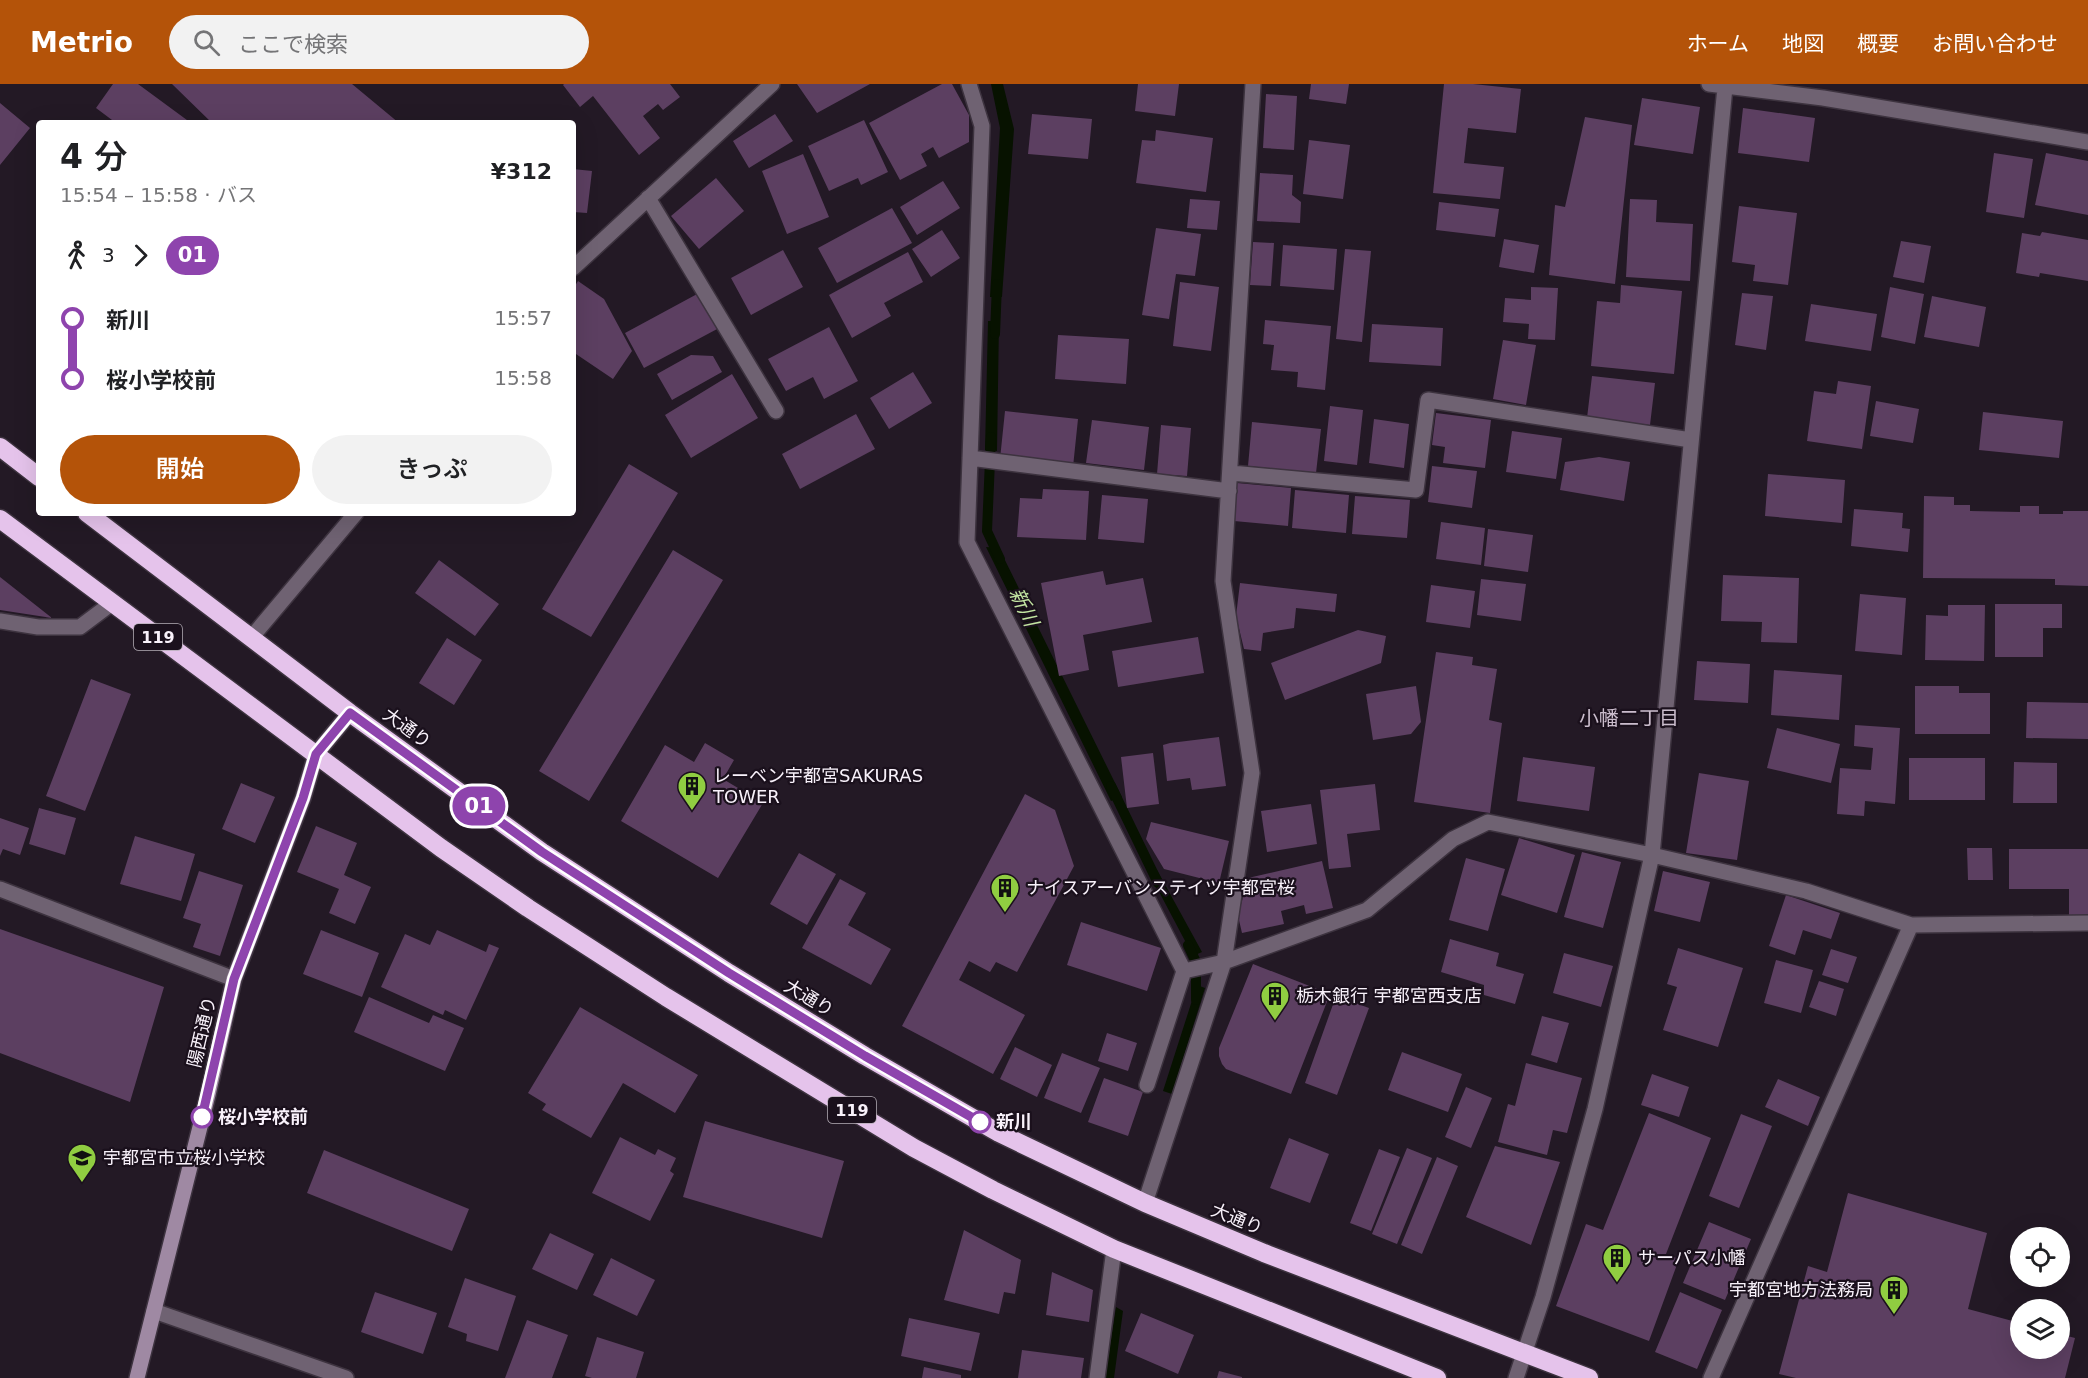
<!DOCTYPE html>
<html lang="ja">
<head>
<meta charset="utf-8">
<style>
  :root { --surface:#fff; --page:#f2f2f2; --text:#202124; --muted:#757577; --accent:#b45309 }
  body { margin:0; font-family:"DejaVu Sans","Noto Sans JP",sans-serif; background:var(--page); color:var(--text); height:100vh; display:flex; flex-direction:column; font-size:22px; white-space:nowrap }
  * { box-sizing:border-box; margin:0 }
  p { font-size:20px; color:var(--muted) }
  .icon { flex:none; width:33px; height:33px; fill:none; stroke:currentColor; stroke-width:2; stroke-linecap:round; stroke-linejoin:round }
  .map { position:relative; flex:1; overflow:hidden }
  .side { position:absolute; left:36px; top:36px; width:540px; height:396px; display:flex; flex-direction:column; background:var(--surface); border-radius:6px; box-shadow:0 6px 24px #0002 }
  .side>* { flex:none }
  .badge { padding:0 12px; border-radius:20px; font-size:21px; line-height:39px }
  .tools { position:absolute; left:2010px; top:1143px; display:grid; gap:12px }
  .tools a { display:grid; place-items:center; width:60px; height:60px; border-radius:50%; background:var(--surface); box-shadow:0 6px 24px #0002; font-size:30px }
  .map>.badge { position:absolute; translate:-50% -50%; box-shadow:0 0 0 3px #fff }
  .legs { display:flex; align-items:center; gap:9px; height:66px; padding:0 24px; font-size:20px }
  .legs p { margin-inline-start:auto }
  .overview { display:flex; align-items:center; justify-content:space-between; height:102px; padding:0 24px }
  h1 { font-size:33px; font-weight:600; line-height:45px }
  .button { display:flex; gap:12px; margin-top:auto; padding:12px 24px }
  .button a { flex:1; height:69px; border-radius:36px; background:var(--accent); color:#fff; font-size:24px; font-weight:600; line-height:69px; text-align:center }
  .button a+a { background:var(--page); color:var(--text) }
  ul { padding:0 24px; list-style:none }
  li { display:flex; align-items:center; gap:21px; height:60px; font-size:22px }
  li i { display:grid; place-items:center; width:9px; height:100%; margin:0 8px; background:currentColor }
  li i::after { content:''; width:15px; height:15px; margin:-8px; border:4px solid; border-radius:50%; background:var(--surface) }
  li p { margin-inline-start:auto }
  li:first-child i { background:linear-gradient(#0000 50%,currentColor 0) }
  li:last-child i { background:linear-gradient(currentColor 50%,#0000 0) }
  header { display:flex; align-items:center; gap:36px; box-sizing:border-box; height:84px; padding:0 30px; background:var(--accent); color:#fff }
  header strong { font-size:28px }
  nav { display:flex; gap:33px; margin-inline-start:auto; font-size:21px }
  .search { width:420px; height:54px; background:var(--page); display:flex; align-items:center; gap:15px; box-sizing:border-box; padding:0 21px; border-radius:33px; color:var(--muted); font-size:22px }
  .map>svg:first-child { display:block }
</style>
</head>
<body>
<header>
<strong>Metrio</strong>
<div class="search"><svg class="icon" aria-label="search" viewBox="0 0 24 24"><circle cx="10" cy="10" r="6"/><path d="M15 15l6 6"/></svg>ここで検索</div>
<nav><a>ホーム</a><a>地図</a><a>概要</a><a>お問い合わせ</a></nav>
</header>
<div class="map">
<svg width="2088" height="1294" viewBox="0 0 2088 1294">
  <rect width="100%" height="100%" fill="#231925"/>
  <!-- water -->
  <path fill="#071200" d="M991,0h12l11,45 -12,168h-12l10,-169z
    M988,237h11l-2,130 -12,-1z
    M986,463l13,1 123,249 -11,4z
    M1147,785l10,1 45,82 -9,4z
    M1197,901l8,3 -33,106 -9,-3z
    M1116,1223l7,4 -9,67h-9z"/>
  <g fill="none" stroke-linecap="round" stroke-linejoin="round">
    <!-- stream -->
    <path stroke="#071200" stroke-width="10" d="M995,250l2,-50
      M991,353l-4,94 13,28
      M1111,702l47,97
      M1188,861l8,17v38"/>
  </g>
  <!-- building -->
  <path fill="#5c3f61" d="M113,0h25l53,39h-75l-20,-15z
    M172,0h180l47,39h-187z
    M564,0h106l10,13 -17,13 -5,-6 -15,12 17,22 -21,17 -46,-59 -13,11 -17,-22z
    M797,0h73l-53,29z
    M942,0h10l17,31v27l-30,16 -6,-11 -12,7 6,12 -27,14 -31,-57z
    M1138,0h41l-4,32 -40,-5z
    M1311,0h38l-3,20 -37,-5z
    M1444,0h29l48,5 -5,44 -48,-5 -4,35 40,4 -4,32 -67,-6z
    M1266,10l31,2 -3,54 -31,-2z
    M1642,14l58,9 -7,47 -59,-9z
    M0,19l30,25 -30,37z
    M1743,24l72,10 -6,44 -71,-9z
    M775,30l18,27 -44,27 -16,-27z
    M1032,30l60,5 -4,40 -60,-5z
    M1585,33l47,8 -17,159 -66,-9 6,-70 10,2z
    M864,36l24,52 -27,13 -3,-7 -29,13 -21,-45z
    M1156,46l57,8 -7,54 -70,-9 6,-43 13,1z
    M1309,56l41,5 -7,54 -40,-5z
    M1994,69l39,6 -9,59 -38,-6z
    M2046,69l42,8v54l-53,-10z
    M803,70l26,63 -42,17 -25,-63z
    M573,85l19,2 -5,42 -14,-1z
    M1260,89l33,2 -1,20 9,7 -1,21 -43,-2z
    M716,94l28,33 -45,38 -28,-33z
    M943,97l17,27 -43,27 -17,-28z
    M1190,115l30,2 -3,29 -30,-2z
    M1630,115l27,1 -1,22 37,2 -3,57 -64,-4z
    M1439,118l60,7 -4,28 -59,-7z
    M1739,122l58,7 -9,72 -35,-4 2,-16 -23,-3z
    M892,124l20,35 -75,40 -19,-35z
    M1156,144l45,6 -6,42 -19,-2 -7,45 -27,-4z
    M942,146l18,28 -29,19 -19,-28z
    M2042,148l46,8v41l-48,-8 -1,4 -23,-4 6,-40 18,3z
    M1504,155l35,6 -5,28 -35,-6z
    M1901,157l30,5 -7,37 -31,-6z
    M1253,158l21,1 -3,43 -21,-1z
    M1283,161l54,4 -3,41 -54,-4z
    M1345,165l26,2 -9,91 -26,-3z
    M783,166l20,37 -52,28 -20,-37z
    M908,168l15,30 -39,21 7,13 -39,22 -23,-43z
    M578,197l26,18 28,52 -19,28 -40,-27v-63z
    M1180,198l39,5 -8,64 -38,-5z
    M1621,201l61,6 -8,83 -83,-8 6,-65 23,2z
    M1531,203l27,1 -3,52 -27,-1 1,-15 -26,-2 2,-24 26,2z
    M1890,203l34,7 -9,50 -34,-7z
    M699,209l20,35 -75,40 -19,-35z
    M1742,209l31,3 -7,54 -31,-5z
    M1932,212l54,11 -7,40 -55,-10z
    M1811,220l66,10 -6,37 -66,-10z
    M1265,236l66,6 -6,64 -28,-3 1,-15 -27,-2 3,-25 -11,-1z
    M1372,240l71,4 -2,38 -72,-4z
    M829,243l29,54 -34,18 -11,-22 -27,14 -18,-32z
    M1058,251l71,4 -3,45 -71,-5z
    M1503,256l33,5 -10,60 -33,-6z
    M691,271l22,1 9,16 -50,28 -15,-26z
    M913,288l19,31 -43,26 -19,-31z
    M732,290l26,44 -67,40 -26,-43z
    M1592,292l63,7 -5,42 -63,-7z
    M1838,297l33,5 -9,63 -55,-8 7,-50 22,3z
    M1876,317l43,8 -6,34 -43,-7z
    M1330,322l33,4 -6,55 -33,-4z
    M1005,327l73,8 -5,48 -73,-8z
    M1983,328l80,9 -4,37 -80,-8z
    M1436,329l55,7 -6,48 -42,-5 2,-16 -13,-2z
    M856,330l19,35 -75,40 -18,-35z
    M1374,335l35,5 -5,44 -35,-5z
    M1092,336l57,7 -5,43 -58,-7z
    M1252,338l69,7 -5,44 -68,-7z
    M1161,341l30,3 -4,48 -30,-2z
    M1512,347l50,7 -6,41 -50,-7z
    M1599,373l31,5 -6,39 -64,-11 5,-28z
    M629,380l49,29 -87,144 -49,-28z
    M1432,382l45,5 -5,37 -44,-6z
    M1768,390l77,6 -3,43 -77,-7z
    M1237,399l54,5 -3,38 -54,-5z
    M1043,405l46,2 -3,49 -69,-3 3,-39 22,1z
    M1295,406l54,5 -3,38 -54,-5z
    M1102,411l46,4 -4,44 -46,-4z
    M1355,412l55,4 -3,38 -55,-4z
    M1924,412l30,1v8h16v6l50,1v-6h19v8h24v-3h25v75l-33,-1v-6l-132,-1z
    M1854,425l49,4 -1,15 8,1 -2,23 -57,-6z
    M1441,438l44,6 -4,37 -45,-6z
    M1488,445l45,6 -5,37 -44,-6z
    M673,466l50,30 -134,221 -50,-30z
    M439,476l60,44 -24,32 -60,-43z
    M1103,487l3,14 37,-7 9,44 -69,13 6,35 -30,6 -18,-93z
    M1723,491l76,3 -2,65 -36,-1 1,-20 -41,-1z
    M0,493l52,41 -52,-8z
    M1481,495l45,5 -5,37 -44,-6z
    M1240,499l97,11 -2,18 -39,-4 -2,20 -31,5 -2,18 -17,-2 -8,-33z
    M1431,501l44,6 -5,37 -44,-6z
    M1860,510l46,4 -4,57 -47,-4z
    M1995,520h67v24h-19v29h-48z
    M1948,521h37l-1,56 -59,-1 1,-45 22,1z
    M1358,546l28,6 -5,27 -96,37 -14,-37z
    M1198,553l6,36 -86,14 -6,-36z
    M447,554l35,22 -28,45 -35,-22z
    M1436,568l37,5 -1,8 25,4 -8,51 13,3 -12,90 -76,-11z
    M1697,577l53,3 -2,39 -54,-3z
    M1774,586l68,5 -3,45 -68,-5z
    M91,595l40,15 -46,117 -39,-15z
    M1416,602l5,36 -10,12 -38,6 -7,-46z
    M1915,602h44v7h31v41h-75z
    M2027,618l61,1v36l-62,-1z
    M1855,641l45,3 -5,76 -30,-3 -1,15 -27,-2 3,-46 31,2 2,-22 -19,-2z
    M1777,644l63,16 -9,39 -64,-15z
    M1219,653l7,49 -34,4 -2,-12 -23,3 -4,-36 7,-2z
    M705,659l29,17 -11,19 40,24 -45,75 -97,-57 44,-76 29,17z
    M1153,669l6,51 -32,4 -6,-51z
    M1523,673l72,10 -6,44 -72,-10z
    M1909,674h76v42h-76z
    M2014,678l43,1v40h-44z
    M1699,689l50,8 -12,79 -51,-7z
    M241,699l34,14 -20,46 -33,-14z
    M1375,700l5,46 -33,4 4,33 -22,2 -9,-79z
    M1025,710l30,16 19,56 -57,106 -21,-10 -6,10 -21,-11 -10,19 66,35 -32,59 -91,-48z
    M1311,720l6,40 -50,8 -6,-41z
    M39,724l37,10 -11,37 -36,-11z
    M0,734l29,10 -9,27 -17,-6 -3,7z
    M1151,738l78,19 -10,42 -55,-14 -18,-30z
    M316,742l41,17 -13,32 27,12 -16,37 -26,-11 10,-24 -42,-17z
    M135,752l60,18 -14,47 -61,-17z
    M1519,754l56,17 -18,58 -56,-18z
    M1967,764h25l1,32h-25z
    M2009,765h79v66h-19v-26h-60z
    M1582,768l39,10 -18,66 -39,-11z
    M799,769l37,21 -29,51 -37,-21z
    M1466,774l39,11 -17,62 -39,-11z
    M1322,777l11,47 -27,6 -2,-9 -23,6 3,13 -42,9 -4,-17 10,-38z
    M199,787l44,14 -23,71 -27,-9 8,-23 -18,-6z
    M1663,787l47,11 -10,40 -46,-11z
    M840,795l26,14 -18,32 43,24 -20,36 -69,-37z
    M1786,811l54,18 -9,26 -28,-9 -8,25 -26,-9z
    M1081,838l80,26 -14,43 -80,-26z
    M0,845l164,58 -34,115 -130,-49z
    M321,846l58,23 -17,44 -59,-23z
    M437,846l49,22 3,-8 10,4 -33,72 -21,-10 -2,5 -62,-28 24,-53 25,11z
    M1450,855l49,14 -3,13 28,8 -9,30 -31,-9v-10l-43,-13z
    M1678,864l65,20 -25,79 -55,-17 14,-43 -10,-3z
    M1831,865l26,8 -9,26 -26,-8z
    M1564,869l49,13 -12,41 -48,-14z
    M1776,876l37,10 -12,43 -37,-10z
    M1253,880l77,30 -39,100 -65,-25 -4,-5 -3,-8v-8z
    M1819,897l25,8 -8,27 -27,-9z
    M1336,912l33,12 -32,87 -32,-12z
    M369,913l60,26 4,-8 31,13 -19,43 -91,-39z
    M580,923l118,68 -23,38 -52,-30 -32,55 -49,-28 4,-6 -18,-11z
    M1542,932l27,7 -12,40 -26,-8z
    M1107,949l30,10 -9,28 -30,-10z
    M1015,963l37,18 -15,32 -37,-18z
    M1402,968l60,22 -14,38 -60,-22z
    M1062,969l38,15 -19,45 -37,-15z
    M1526,979l56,15 -15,55 -14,-3 -6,25 -49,-13 10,-38 7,2z
    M1652,990l37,13 -10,30 -38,-12z
    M1104,994l39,14 -15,44 -40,-14z
    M1778,995l42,18 -12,29 -43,-19z
    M1466,1003l26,11 -21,50 -26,-11z
    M1649,1029l62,25 -45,116 13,5 -30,82 -93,-35 30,-82 17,6z
    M1741,1030l31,12 -33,82 -30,-12z
    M705,1037l139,40 -22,77 -139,-41z
    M620,1053l35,18 3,-6 18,9 -6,13 4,3 -24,47 -58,-28z
    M1289,1054l40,16 -19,49 -40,-15z
    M1495,1062l65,16 -29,83 -65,-28z
    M1407,1064l25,10 -35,86 -25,-10z
    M1379,1065l21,8 -29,74 -21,-8z
    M324,1066l145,59 -17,42 -145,-58z
    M1437,1073l21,9 -36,88 -21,-9z
    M1848,1109l139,40 -19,76 52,14v25h40v-14l15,4 -10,40h-269l-17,-4 29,-108 19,6z
    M1709,1138l42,17 -26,61 -42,-17z
    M964,1146l57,30 -6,34 -11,-2 -5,22 -55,-14z
    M550,1149l44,21 -17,36 -45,-21z
    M611,1174l44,22 -18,36 -44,-21z
    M1052,1188l41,18 -4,32 -43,-7z
    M465,1194l51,18 -18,55 -32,-10 1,-7 -19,-7z
    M375,1208l62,21 -14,41 -62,-22z
    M1680,1208l42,18 -25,59 -42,-17z
    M1141,1229l53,22 -16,39 -53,-23z
    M909,1234l71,15 -9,38 -70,-15z
    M527,1236l41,15 -16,43h-47z
    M597,1253l47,15 -8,26h-44l-7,-2z
    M1022,1266l62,8 -3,20h-63z
    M924,1283l37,8v3h-39z
    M1219,1287l23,6v1h-25z"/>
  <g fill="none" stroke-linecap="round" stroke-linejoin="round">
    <!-- street casing -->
    <g stroke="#3d333f" stroke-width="18">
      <path id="street" d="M969,0l13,42 -15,416 217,429 -37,114
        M1709,0l114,14 265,44
        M648,114l128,213
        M573,184l199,-184
        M970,374l259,33
        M1231,389l185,17 12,-90 263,40
        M0,537l38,6h42l32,-24
        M251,554l105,-125
        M0,805l234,90
        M1184,887l40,-9 143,-52 86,-71 35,-17 164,33 154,36 105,34 177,-2
        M1145,1119l79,-241 28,-189 -29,-192 30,-497
        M154,1227l192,67
        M1097,1294l17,-129
        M1516,1294l27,-81 52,-188 57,-254 73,-768
        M1711,1294l200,-453"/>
    </g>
    <!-- secondary casing -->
    <g stroke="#3d333f" stroke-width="18">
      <path id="secondary" d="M137,1294l71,-283 26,-116 69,-181 13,-44 34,-41"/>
    </g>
    <!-- highway casing -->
    <g stroke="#3d333f" stroke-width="21">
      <path id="highway" d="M0,363l39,30
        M87,429l263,200 192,139 187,121 136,83 134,77 146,70 119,50 325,125
        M0,435l441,329 87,60 138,89 248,151 79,42 121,59 323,129"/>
    </g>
    <!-- street -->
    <use href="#street" stroke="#6f6272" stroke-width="15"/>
    <!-- secondary -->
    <use href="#secondary" stroke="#9f89a3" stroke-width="15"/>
    <!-- highway -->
    <use href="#highway" stroke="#e5c3eb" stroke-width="18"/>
  </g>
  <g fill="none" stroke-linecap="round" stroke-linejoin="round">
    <!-- line-1 casing -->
    <g stroke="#fff" stroke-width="14">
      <path id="line-1" d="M202,1033l32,-138 69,-181 13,-44 34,-41 192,139 187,121 136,83 115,66"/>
    </g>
    <!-- line-1 -->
    <use href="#line-1" stroke="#8e44ad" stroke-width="9"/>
  </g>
  <!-- icons -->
  <defs>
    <g id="building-pin" transform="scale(1.5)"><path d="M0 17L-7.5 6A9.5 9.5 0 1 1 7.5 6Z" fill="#90cd41" stroke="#1a101c"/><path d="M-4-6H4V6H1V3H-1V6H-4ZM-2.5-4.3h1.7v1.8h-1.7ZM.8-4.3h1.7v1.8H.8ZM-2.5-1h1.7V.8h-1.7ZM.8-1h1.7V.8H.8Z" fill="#111"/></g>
    <g id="school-pin" transform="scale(1.5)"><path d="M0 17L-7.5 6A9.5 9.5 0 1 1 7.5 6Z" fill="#90cd41" stroke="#1a101c"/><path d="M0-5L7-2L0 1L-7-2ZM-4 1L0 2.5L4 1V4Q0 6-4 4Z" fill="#111"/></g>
  </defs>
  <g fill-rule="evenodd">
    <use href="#building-pin" x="692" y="702"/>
    <use href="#building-pin" x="1005" y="804"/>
    <use href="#building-pin" x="1275" y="912"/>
    <use href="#school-pin" x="82" y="1074"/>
    <use href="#building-pin" x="1617" y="1174"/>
    <use href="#building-pin" x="1894" y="1206"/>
  </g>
  <!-- markers -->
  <g fill="#fff" stroke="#8e44ad" stroke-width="3">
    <circle cx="202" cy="1033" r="10"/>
    <circle cx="980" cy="1038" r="10"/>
  </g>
  <g text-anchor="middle" stroke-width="4.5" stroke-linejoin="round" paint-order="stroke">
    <!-- shield labels -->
    <g fill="#1a101c" stroke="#b5aeb7" stroke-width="1.5">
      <rect x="134" y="540" width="48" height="26" rx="4.5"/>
      <rect x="828" y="1013" width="48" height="26" rx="4.5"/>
    </g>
    <g font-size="16" font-weight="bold" fill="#f8f1fa">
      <text x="158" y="559">119</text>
      <text x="852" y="1032">119</text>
    </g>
    <!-- street labels -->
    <g font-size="18" fill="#f8f1fa" stroke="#1a101c">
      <text transform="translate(407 644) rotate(36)" y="6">大通り</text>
      <text transform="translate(809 914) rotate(31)" y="6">大通り</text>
      <text transform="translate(202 948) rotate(-77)" y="6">陽西通り</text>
      <text transform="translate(1237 1135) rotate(22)" y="6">大通り</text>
    </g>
    <!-- poi labels -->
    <g font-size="18" fill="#f8f1fa" stroke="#1a101c" text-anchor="start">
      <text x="713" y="698">レーベン宇都宮SAKURAS<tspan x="713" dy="21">TOWER</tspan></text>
      <text x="1026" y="810">ナイスアーバンステイツ宇都宮桜</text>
      <text x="1296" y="918">栃木銀行 宇都宮西支店</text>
      <text x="103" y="1080">宇都宮市立桜小学校</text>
      <text x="1638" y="1180">サーパス小幡</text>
      <text x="1873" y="1212" text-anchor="end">宇都宮地方法務局</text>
    </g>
    <!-- stop labels -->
    <g font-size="18" font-weight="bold" fill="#f8f1fa" stroke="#1a101c" text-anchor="start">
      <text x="218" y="1039">桜小学校前</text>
      <text x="996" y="1044">新川</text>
    </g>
    <!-- water labels -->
    <g font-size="20" font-style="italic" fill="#c3e5a2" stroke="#1a101c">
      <text transform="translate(1024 523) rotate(64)" y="7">新川</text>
    </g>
    <!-- neighbourhood labels -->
    <g font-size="20" fill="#cabccc" stroke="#1a101c">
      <text x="1629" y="641">小幡二丁目</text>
    </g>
  </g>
</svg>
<div class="tools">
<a><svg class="icon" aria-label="locate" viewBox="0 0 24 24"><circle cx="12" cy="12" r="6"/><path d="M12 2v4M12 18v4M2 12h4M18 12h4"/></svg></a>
<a><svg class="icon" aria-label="layers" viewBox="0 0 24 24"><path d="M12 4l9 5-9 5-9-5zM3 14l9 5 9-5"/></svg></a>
</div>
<b class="badge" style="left:479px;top:722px;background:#8e44ad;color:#fff">01</b>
<section class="side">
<div class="overview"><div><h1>4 分</h1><p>15:54 – 15:58 · バス</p></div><b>¥312</b></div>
<div class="legs"><svg class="icon" aria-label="walk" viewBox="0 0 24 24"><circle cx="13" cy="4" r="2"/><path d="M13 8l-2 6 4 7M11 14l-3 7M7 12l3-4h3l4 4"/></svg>3<svg class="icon" aria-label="forward" viewBox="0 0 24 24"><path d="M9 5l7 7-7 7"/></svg><b class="badge" style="background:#8e44ad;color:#fff">01</b></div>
<ul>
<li><i style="color:#8e44ad"></i><b>新川</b><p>15:57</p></li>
<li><i style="color:#8e44ad"></i><b>桜小学校前</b><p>15:58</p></li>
</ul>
<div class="button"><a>開始</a><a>きっぷ</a></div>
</section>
</div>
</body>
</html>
